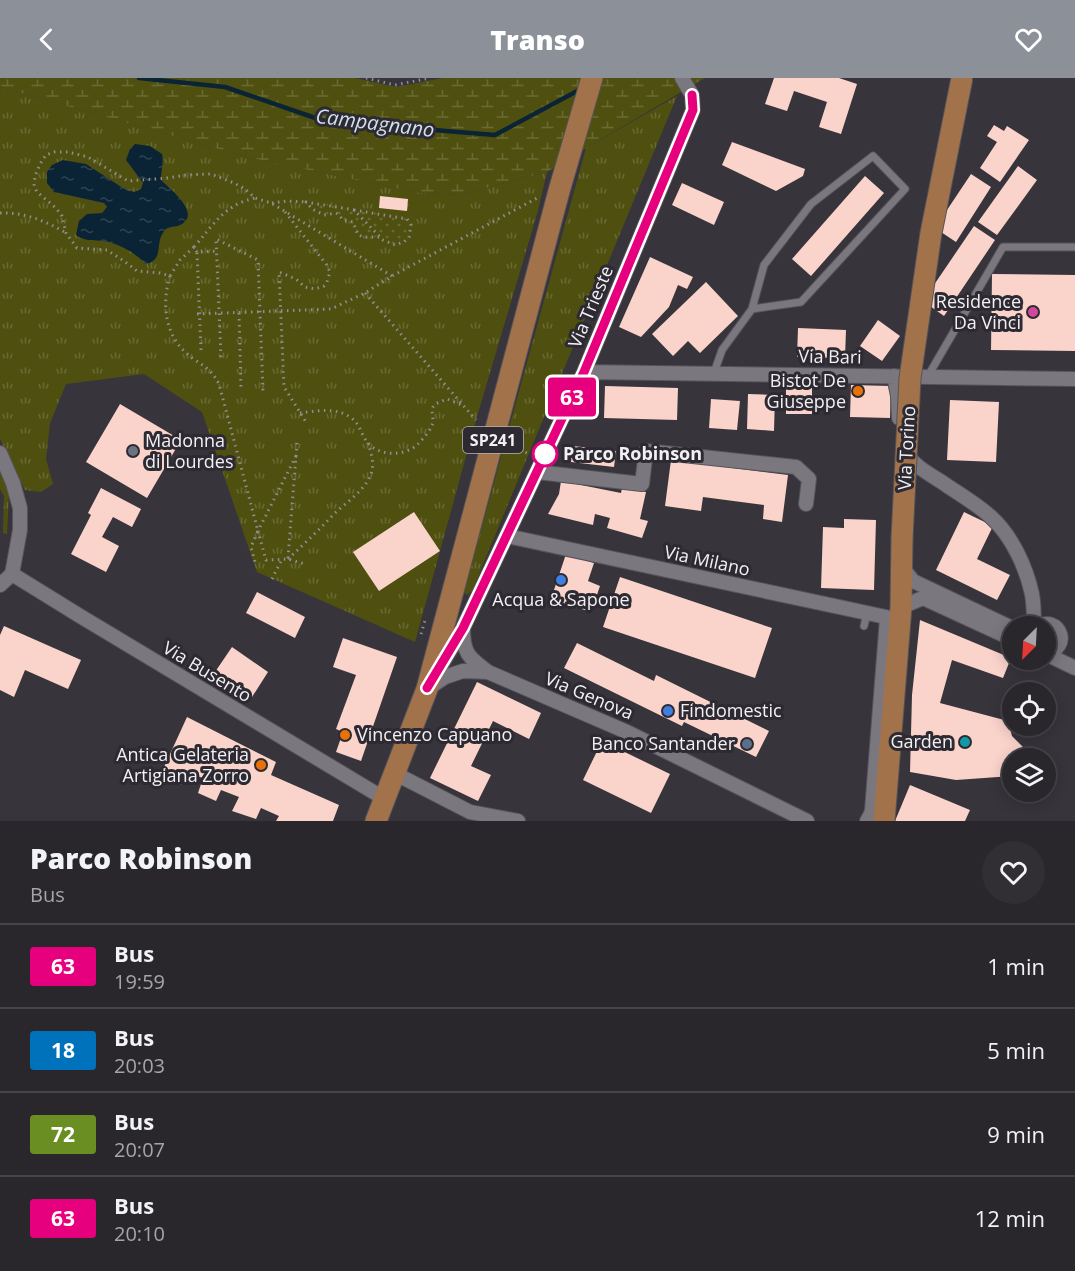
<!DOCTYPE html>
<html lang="it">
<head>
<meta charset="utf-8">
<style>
  :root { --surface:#29272c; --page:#312f34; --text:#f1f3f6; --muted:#a5a5a9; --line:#454448; --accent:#8c9099 }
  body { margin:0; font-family:"Open Sans",sans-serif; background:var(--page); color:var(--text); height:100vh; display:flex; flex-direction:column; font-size:22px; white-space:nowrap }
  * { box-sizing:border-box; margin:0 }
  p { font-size:20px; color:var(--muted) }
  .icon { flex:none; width:33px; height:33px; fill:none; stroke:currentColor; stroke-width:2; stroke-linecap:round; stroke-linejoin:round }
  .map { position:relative; height:743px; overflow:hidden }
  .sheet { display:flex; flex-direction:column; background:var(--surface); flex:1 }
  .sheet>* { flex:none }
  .badge { padding:0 12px; border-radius:4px; font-size:21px; line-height:39px }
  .needle { width:39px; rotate:204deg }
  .buttons { position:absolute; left:1002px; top:538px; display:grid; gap:12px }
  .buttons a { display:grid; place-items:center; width:54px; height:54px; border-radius:50%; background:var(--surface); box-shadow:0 3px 15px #0003,0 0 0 2px var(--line); font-size:30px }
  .map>.badge { position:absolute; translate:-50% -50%; box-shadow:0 0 0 3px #fff }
  .round { display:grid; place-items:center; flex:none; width:63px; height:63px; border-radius:32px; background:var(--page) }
  .summary { display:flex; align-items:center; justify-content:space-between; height:102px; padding:0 30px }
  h1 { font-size:28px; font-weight:800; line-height:45px }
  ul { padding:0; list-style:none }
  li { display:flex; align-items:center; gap:18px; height:84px; padding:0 30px; border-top:2px solid var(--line) }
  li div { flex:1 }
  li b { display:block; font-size:22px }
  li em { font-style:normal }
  li .badge { min-width:66px; font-weight:700; text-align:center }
  header { display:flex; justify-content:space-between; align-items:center; height:78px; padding:0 30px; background:var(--accent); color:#fff; font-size:27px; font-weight:800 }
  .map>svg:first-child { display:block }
</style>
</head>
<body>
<header><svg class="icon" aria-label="back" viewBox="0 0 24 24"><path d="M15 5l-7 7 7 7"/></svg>Transo<svg class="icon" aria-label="heart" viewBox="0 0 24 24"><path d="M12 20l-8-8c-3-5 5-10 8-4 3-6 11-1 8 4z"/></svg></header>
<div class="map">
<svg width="1075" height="743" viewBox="0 0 1075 743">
  <defs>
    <pattern id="grass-tufts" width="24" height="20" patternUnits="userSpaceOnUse" patternTransform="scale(1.5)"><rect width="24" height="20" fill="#4f5010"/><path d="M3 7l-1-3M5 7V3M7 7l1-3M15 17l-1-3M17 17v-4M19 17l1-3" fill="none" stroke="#696a33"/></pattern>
    <pattern id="wetland-marsh" width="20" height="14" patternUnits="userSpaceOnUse" patternTransform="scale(1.5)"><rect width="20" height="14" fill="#4f5010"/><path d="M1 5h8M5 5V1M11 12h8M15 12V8" fill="none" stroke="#696a33"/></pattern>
    <pattern id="garden-dots" width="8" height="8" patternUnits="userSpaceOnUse" patternTransform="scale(1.5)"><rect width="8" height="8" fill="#4f5010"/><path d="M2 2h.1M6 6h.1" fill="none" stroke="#696a33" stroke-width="1.8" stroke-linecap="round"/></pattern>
    <pattern id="water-ripples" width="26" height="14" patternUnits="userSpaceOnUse" patternTransform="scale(1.5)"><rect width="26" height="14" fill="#0b2435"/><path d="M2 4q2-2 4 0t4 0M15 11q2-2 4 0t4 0" fill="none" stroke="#2f4453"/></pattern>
  </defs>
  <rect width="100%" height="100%" fill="#37343b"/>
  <!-- grass -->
  <path fill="url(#grass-tufts)" d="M0,9l247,70 167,35 45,3 88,-23 -10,42 -61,206 -61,222 -158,-70 -55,-160 -58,-38 -78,10 -16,39 -4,36 7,25 -12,8 -16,-2 -25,-51z
    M677,18l-205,495 -5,4 -3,-3 122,-444z
    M0,391l7,14 2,10 -2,41 -4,-1 1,-37 -4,-7z"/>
  <!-- wetland -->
  <path fill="url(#wetland-marsh)" d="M0,0h355l41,9 47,-9h262l-119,70 -39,24 -88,23 -45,-3 -167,-35 -247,-70z"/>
  <!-- garden -->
  <path fill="url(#garden-dots)" d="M306,124l96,15c16,6 8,29 -8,27 -6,0 -8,-5 -13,-6 0,-1 -8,-1 -9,-1 -15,0 -14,-2 -19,-15l-10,-2 -5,-6 -2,-1 -12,2 -12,-6z"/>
  <!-- water -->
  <path fill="url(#water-ripples)" d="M135,66l15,2 12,8c2,9 -1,17 -1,26 8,8 42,34 19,45 -7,3 -13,0 -17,8 -8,11 1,27 -17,31 -10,-10 -23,-18 -37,-22 -12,-3 -23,1 -33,-7l3,-14 8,-7 15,-1 5,-6 -3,-4 -50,-11 -7,-9v-11l5,-7 11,-5 23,4 37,24 11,4 7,-3 2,-6 -17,-23 4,-11z"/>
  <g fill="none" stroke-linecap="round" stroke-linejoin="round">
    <!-- stream -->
    <path stroke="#0b2435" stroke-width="4.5" d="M139,0l86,9 99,34 171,14 86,-46"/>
  </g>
  <!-- building -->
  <path fill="#fad3cb" d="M774,0h65l18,6 -16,50 -22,-7 8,-25 -33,-11 -7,20 -22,-7z
    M994,47l10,6 3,-5 22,14 -29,42 -20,-14 17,-26 -10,-6z
    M732,64l73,27 -2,7 -27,15 -54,-26z
    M1018,88l19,14 -40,55 -19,-13z
    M971,96l20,13 -35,55 -21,-14z
    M865,98l19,17 -73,83 -19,-17z
    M682,105l42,19 -10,23 -42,-20z
    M380,118l28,3 -1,12 -28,-3z
    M974,148l21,14 -51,76 -21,-15z
    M650,179l43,20 -6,12 -9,-4 -9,22 -28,30 -22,-10z
    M992,196l83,1v76l-84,-1z
    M706,204l32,34 -38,37 -12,-12 -15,15 -21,-22z
    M878,242l22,16 -18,25 -22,-15z
    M798,250l48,2 -1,28 -48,-1z
    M851,307l40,1 -1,32 -40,-1z
    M605,308l73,2 -1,32 -73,-2z
    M786,310h26v26h-26z
    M748,316l27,1 -1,36 -27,-2z
    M711,321l29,2 -3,29 -28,-2z
    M950,322l49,2 -3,60 -49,-2z
    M120,326l61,36 -34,58 -61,-36z
    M573,368l43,5 -2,16 -43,-5z
    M671,382l117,15 -6,47 -19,-3 1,-14 -61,-8 -2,14 -36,-5z
    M561,403l60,12 1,-5 24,4 -6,27 8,2 -6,17 -35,-10 3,-10 -15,-4 -2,11 -45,-11 11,-20z
    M101,410l40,21 -9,18 -19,-10 -11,20 17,9 -13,26 -35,-18 20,-39 -3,-2z
    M414,434l26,39 -61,40 -26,-39z
    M964,434l29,14 -16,33 33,16 -13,25 -61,-30z
    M844,441l32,1 -2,70 -53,-2 2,-61 21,1z
    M566,476l28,9 -6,18 12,5 -9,26 -40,-13z
    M620,499l152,51 -17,50 -152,-51z
    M257,514l48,25 -10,21 -49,-25z
    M920,542l91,38 -8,20 -51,-18 -12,43 68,18 4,15 13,13 1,10h-14v17l-56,4 -46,-8 2,-77z
    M4,548l77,34 -13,29 -43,-19 -11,27 -14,-7v-55z
    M343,560l54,19 -36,104 -25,-9 7,-20 -7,-3 20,-54 -23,-8z
    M577,565l77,38 2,-6 113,56 -13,26 -72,-35 -2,4 -118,-58z
    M232,569l36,25 -16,25 -37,-25z
    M477,604l64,31 -12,26 -36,-18 -22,45 20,9 -13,26 -48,-23z
    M187,639l89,45 -5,13 68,30 -6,16h-57l3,-5 -18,-8 -5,11 -24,-8 7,-14 -18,-7 -5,11 -18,-8 5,-15 -18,-6 -4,13 -21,-9z
    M602,663l68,33 -19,39 -68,-33z
    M910,707l60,25 -5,11h-70z"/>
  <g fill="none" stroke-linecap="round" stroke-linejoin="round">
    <!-- lane casing -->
    <g stroke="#555359" stroke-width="9">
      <path id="lane" d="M714,295l8,-23 30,-41 49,-7 104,-113 -32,-33 -62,48 -47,61 -12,44
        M928,298l75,-129h72
        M864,548l3,-12"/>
    </g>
    <!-- street casing -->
    <g stroke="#555359" stroke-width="16">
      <path id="street" d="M584,294l491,7
        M894,298l4,20 1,22
        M0,375l13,30 7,25v22l-8,44 -12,11
        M905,375c12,16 29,23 44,34 14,9 30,19 42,30 21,19 35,50 41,77 2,11 2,22 2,33
        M537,394l105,12 4,-33 150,16 13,12 -3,25
        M507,458l393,84
        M902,489l11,14 99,47
        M12,496l68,42 305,183
        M901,529l22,-9 89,41
        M1037,549c23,-13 35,22 9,25
        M463,550c0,25 5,29 25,44
        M1046,576l29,14
        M439,591l24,-41 121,-256 109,-262 -1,-15 -10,-17
        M427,611l18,-12 18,-6 25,1 139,60 180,89
        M394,695l76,39 48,9
        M867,743l4,-7 1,-4 15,-192"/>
    </g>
    <!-- primary casing -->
    <g stroke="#555359" stroke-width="23">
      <path id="primary" d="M376,743l51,-132 132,-498 33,-113
        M884,743l17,-214 1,-69"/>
    </g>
    <!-- path -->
    <path stroke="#908e94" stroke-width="3" stroke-dasharray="1.5 4.5" stroke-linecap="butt" d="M366,0l29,7 35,-7
      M272,125l15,-2 19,1
      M354,132l53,9 4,6 -2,12 -5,5 -9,3 -12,-5 -29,-30 -48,-8 6,7 12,6 12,-2 2,1 5,6 10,2 5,13 6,2h17
      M285,134l41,52 4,8 -3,10 -3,4 -9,3 -10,-2 -9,-8 -17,-7 5,115 22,35
      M0,135c24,-1 46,8 66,20
      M194,169c20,-23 30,-42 61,-49
      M197,174l-3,-5 -14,13 -10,16 -10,-3 -23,-2 -13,-10 -17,-11 -30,-2 -11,-15 -4,-17 -6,-8 -19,-16 -3,-6 1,-10 5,-12 6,-9 8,-3h14l20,5 40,24 40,-3 18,-3 25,-1 23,9 11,6 10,9 16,5 121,73
      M170,198c-8,26 -6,56 15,76 14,13 24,13 34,32l39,147 -7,16 4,15 -1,2
      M365,215l111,127
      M239,235l2,77
      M197,236l134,-5 34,-16 27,-17 147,-79
      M201,272l-4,-98 20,-1
      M221,279l-5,-118 42,21 5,132
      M300,335c16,-2 35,-6 50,4 10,6 11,18 18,26 12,14 38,13 50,1 5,-5 15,-16 15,-23 0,-8 -3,-11 2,-17l12,-5 17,7
      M509,367l20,9
      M296,378l-38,75 8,29 22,-1 17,5
      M288,480l9,-115
      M288,481c16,-15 32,-30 47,-46 13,-12 32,-24 37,-42 2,-9 -1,-19 -4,-28
      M272,501l10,-20
      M421,556l5,-17"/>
    <!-- lane -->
    <use href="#lane" stroke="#7a777f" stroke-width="7"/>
    <!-- street -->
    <use href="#street" stroke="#7a777f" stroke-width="14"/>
    <!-- primary -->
    <use href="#primary" stroke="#a2734b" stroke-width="21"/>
    <!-- primary-bridge casing -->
    <g stroke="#555359" stroke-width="23" stroke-linecap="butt">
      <path id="primary-bridge" d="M902,460l8,-160 21,-145 31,-155"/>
    </g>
    <!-- primary-bridge -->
    <use href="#primary-bridge" stroke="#a2734b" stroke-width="21"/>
  </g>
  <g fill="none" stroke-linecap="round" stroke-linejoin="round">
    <!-- line casing -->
    <g stroke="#fff" stroke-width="14">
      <path id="line" d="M427,610l36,-60 121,-256 109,-262 -1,-15"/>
    </g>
    <!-- line -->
    <use href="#line" stroke="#e6007e" stroke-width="9"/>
  </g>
  <!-- markers -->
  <circle fill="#d1479c" stroke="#2d2a31" stroke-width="2" cx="1033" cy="234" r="6"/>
  <g fill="#e8710a" stroke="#2d2a31" stroke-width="2">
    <circle cx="858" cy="313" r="6"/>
    <circle cx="345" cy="657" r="6"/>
    <circle cx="261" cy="687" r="6"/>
  </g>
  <circle fill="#6b7280" stroke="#2d2a31" stroke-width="2" cx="133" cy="373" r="6"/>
  <circle fill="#fff" stroke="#e6007e" stroke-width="3" cx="545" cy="376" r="12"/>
  <g fill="#3f7fe0" stroke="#2d2a31" stroke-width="2">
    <circle cx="561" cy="502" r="6"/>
    <circle cx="668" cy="633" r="6"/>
  </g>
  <circle fill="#0f9aa8" stroke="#2d2a31" stroke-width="2" cx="965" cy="664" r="6"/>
  <circle fill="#5c6f8a" stroke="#2d2a31" stroke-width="2" cx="747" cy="666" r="6"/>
  <g text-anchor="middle" stroke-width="6" stroke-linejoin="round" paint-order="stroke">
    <!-- shield labels -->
    <rect fill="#2d2a31" stroke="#b7b5ba" stroke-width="1.5" x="463" y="349" width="60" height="26" rx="4.5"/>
    <g font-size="16" font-weight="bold" fill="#f2f0f5">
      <text x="493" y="368">SP241</text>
    </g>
    <!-- poi labels -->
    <g font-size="18" fill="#f2f0f5" stroke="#2d2a31" text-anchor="end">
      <text x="1021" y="230">Residence<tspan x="1021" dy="21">Da Vinci</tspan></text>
      <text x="846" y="309">Bistot De<tspan x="846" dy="21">Giuseppe</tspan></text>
      <text x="145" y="369" text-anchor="start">Madonna<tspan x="145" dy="21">di Lourdes</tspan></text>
      <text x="561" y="528" text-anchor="middle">Acqua &amp; Sapone</text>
      <text x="680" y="639" text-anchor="start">Findomestic</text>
      <text x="357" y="663" text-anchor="start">Vincenzo Capuano</text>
      <text x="953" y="670">Garden</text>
      <text x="735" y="672">Banco Santander</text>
      <text x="249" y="683">Antica Gelateria<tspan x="249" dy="21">Artigiana Zorro</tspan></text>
    </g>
    <!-- street labels -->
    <g font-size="18" fill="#f2f0f5" stroke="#2d2a31">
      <text transform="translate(591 229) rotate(-67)" y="6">Via Trieste</text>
      <text transform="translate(830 279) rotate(1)" y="6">Via Bari</text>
      <text transform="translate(907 370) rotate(-87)" y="6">Via Torino</text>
      <text transform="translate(707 483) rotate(12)" y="6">Via Milano</text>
      <text transform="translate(207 594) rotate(31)" y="6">Via Busento</text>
      <text transform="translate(589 618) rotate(23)" y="6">Via Genova</text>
    </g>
    <!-- stop labels -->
    <g font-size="18" font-weight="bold" fill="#f2f0f5" stroke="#2d2a31" text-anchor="start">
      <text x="563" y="382">Parco Robinson</text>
    </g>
    <!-- water labels -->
    <g font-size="20" font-style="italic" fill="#d0e2f1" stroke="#2d2a31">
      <text transform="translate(375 45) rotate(7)" y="7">Campagnano</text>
    </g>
  </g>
</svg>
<div class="buttons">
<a><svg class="needle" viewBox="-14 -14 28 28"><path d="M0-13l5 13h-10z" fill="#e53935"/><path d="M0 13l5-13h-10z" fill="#a5a5a9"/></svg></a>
<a><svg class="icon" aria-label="locate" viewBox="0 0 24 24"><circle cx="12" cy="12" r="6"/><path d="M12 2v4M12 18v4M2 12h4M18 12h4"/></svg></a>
<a><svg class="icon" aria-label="layers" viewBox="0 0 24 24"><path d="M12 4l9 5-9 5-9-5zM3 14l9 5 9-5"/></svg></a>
</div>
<b class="badge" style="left:572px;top:319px;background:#e6007e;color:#fff">63</b>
</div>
<section class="sheet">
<div class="summary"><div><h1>Parco Robinson</h1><p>Bus</p></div><a class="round"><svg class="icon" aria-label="heart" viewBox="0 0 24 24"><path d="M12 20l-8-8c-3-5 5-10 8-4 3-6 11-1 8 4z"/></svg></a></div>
<ul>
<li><span class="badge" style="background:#e6007e;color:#fff">63</span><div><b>Bus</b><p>19:59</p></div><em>1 min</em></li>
<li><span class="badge" style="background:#0072bc;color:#fff">18</span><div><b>Bus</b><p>20:03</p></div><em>5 min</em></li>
<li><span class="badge" style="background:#6b8e23;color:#fff">72</span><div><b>Bus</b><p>20:07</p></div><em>9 min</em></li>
<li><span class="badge" style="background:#e6007e;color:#fff">63</span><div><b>Bus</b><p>20:10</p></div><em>12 min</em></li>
</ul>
</section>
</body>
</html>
